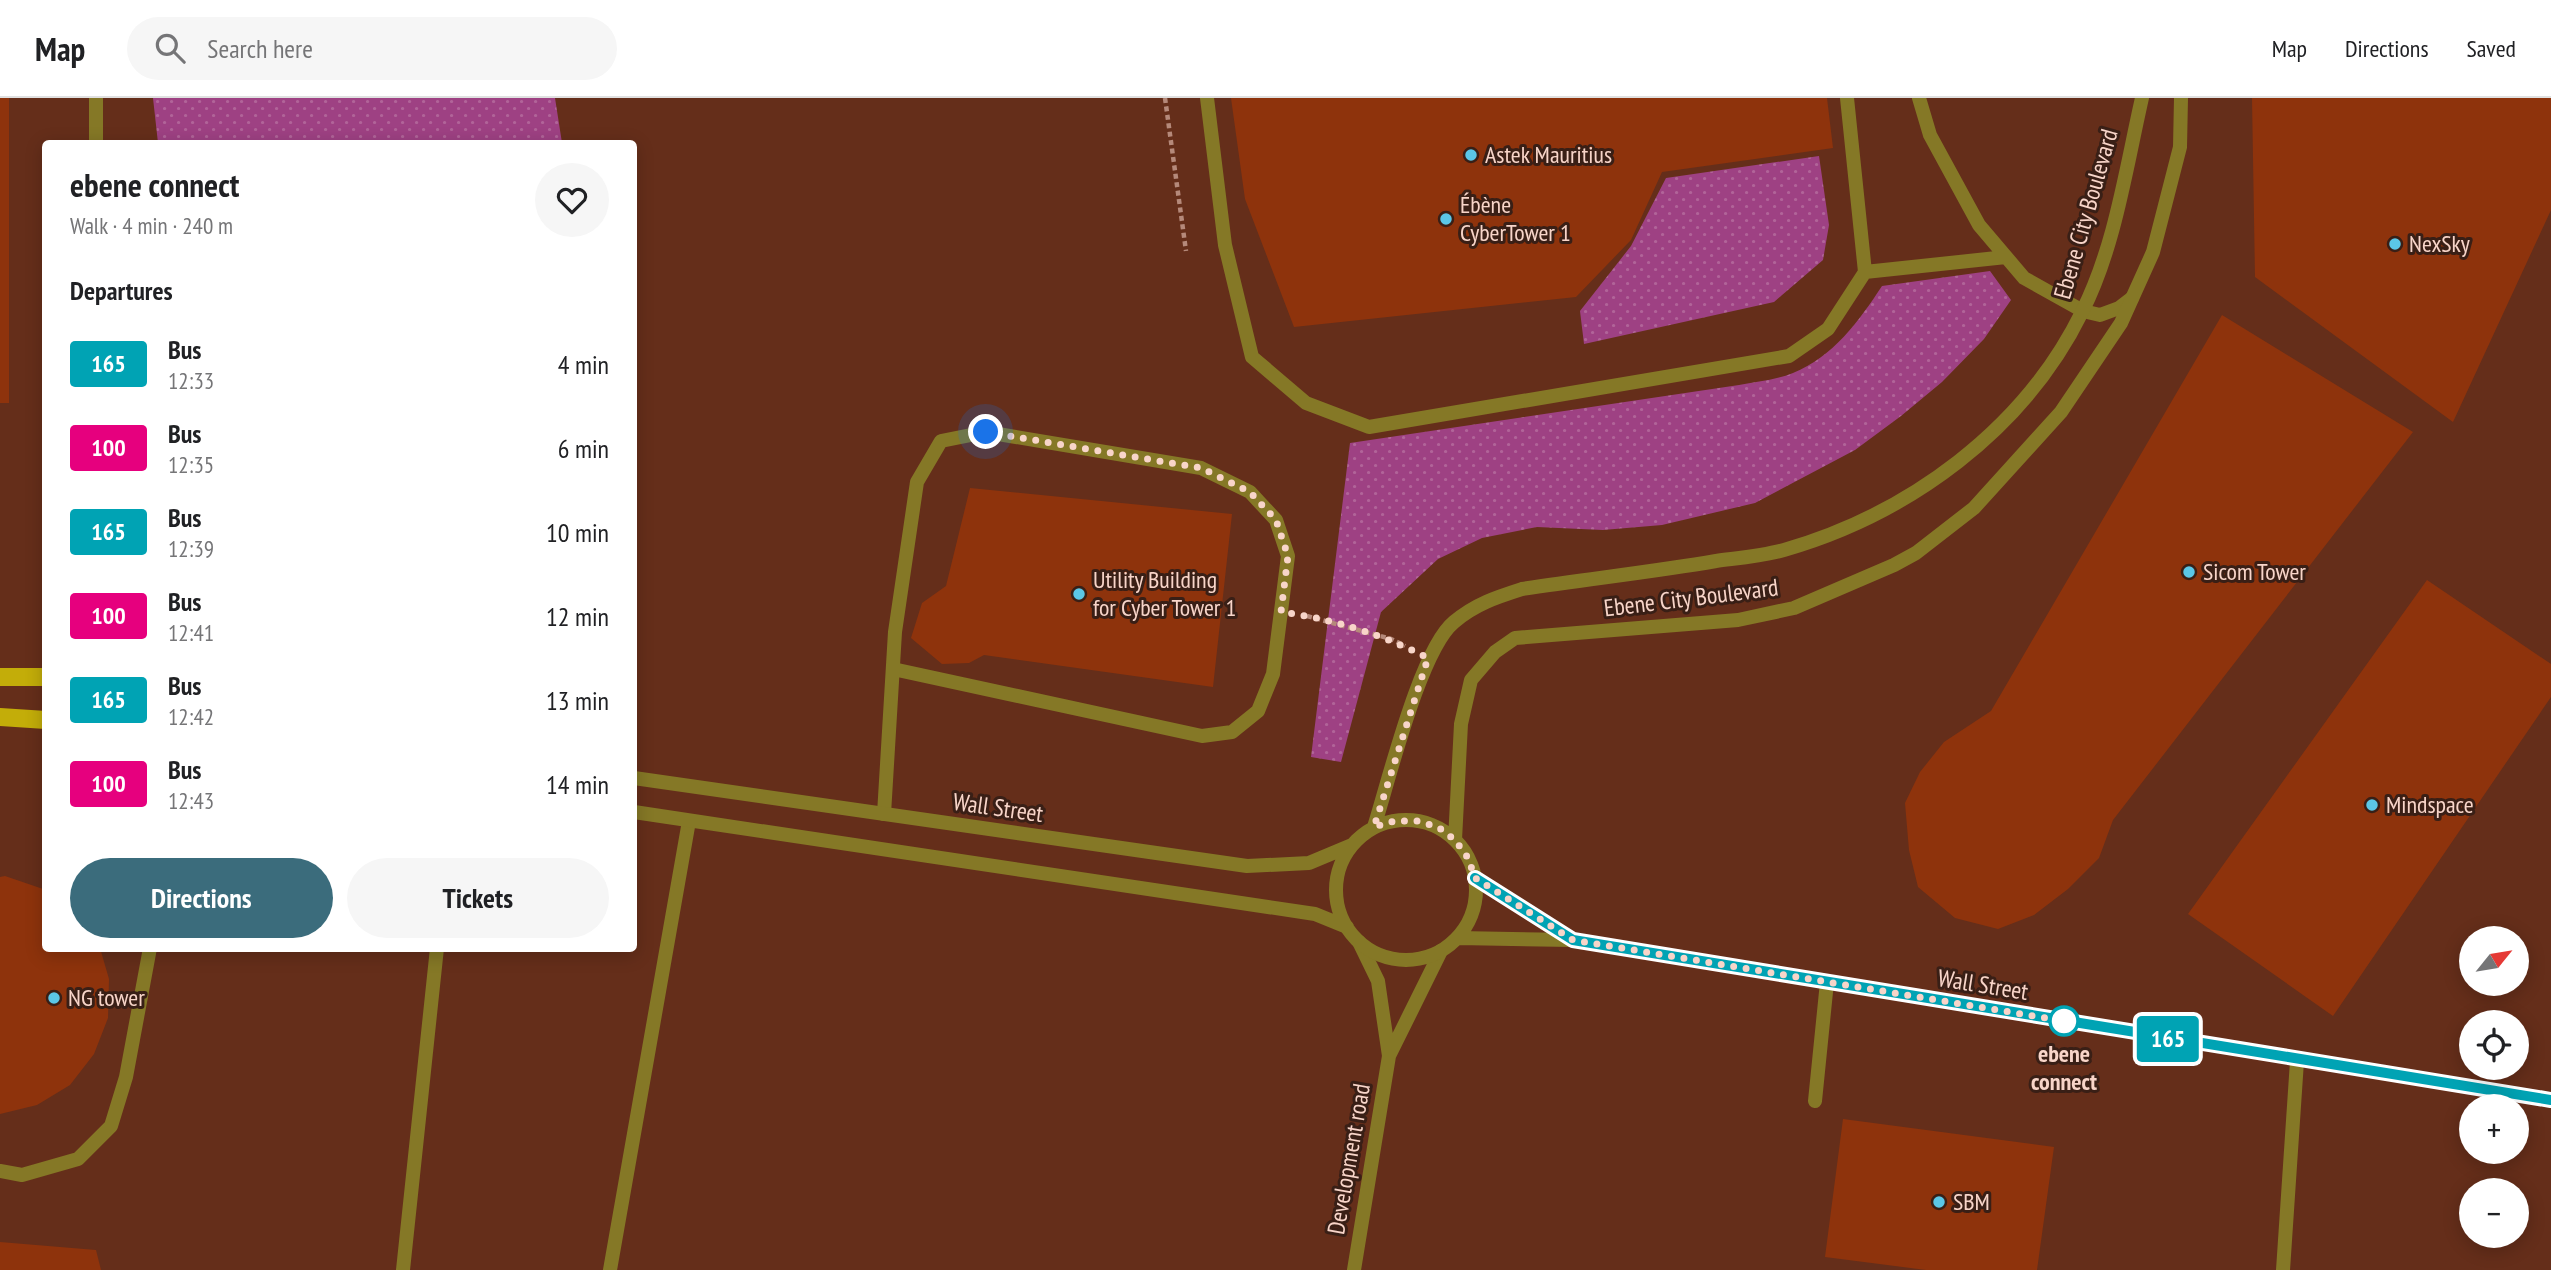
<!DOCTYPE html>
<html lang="en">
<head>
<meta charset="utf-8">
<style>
  :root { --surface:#fff; --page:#f6f6f6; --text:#202124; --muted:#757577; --line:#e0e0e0; --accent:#3b6c7c }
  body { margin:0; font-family:"PT Sans Narrow",sans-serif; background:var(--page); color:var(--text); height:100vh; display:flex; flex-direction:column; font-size:26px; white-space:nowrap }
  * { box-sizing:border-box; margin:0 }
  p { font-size:23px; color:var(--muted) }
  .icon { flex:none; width:38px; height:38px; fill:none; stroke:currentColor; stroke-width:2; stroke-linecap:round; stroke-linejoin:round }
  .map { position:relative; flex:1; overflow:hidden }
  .drawer { position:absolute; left:42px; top:42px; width:595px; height:812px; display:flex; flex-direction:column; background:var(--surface); border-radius:7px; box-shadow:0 4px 18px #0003 }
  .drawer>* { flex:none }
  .badge { padding:0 14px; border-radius:5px; font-size:24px; line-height:46px }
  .needle { width:46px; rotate:60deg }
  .tools { position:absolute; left:2459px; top:828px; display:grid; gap:14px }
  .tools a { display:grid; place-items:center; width:70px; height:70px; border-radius:50%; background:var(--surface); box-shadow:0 4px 18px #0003; font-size:35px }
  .you { position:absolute; width:35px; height:35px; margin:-18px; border:5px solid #fff; border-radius:50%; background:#1a73e8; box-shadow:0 0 0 10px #1a73e833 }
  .map>.badge { position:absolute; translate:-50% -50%; box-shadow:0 0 0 4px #fff }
  h2 { padding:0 28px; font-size:26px; line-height:63px }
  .round { display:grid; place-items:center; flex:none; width:74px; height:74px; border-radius:37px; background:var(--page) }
  .summary { display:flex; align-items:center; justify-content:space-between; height:119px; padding:0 28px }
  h1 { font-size:33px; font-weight:800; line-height:52px }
  .action { display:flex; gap:14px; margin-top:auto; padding:14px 28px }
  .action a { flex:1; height:80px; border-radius:42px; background:var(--accent); color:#fff; font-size:28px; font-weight:800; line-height:80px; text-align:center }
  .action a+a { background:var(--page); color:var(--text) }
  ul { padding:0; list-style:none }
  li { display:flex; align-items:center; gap:21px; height:84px; padding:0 28px }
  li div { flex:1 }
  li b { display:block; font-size:26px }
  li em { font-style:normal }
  li .badge { min-width:77px; font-weight:700; text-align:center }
  header { display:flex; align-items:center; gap:42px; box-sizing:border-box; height:98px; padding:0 35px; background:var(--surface); border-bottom:2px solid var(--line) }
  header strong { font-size:33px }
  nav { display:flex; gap:38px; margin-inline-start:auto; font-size:24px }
  .search { width:490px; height:63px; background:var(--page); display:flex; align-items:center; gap:18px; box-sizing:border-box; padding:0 24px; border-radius:38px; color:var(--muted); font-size:26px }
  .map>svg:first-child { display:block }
</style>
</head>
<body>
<header>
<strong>Map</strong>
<div class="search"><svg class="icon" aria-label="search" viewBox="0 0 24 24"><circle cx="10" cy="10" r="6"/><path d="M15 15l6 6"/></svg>Search here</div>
<nav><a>Map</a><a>Directions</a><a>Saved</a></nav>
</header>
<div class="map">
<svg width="2551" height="1172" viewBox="0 0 2551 1172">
  <defs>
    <pattern id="grass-dots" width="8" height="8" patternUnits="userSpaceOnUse" patternTransform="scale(1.75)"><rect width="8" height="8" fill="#9e4183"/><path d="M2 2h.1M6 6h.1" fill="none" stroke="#b16499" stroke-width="1.8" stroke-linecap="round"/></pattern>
  </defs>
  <rect width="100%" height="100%" fill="#652e1a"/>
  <!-- grass -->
  <path fill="url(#grass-dots)" d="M153,0h402l7,45h-404z
    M1819,58l10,69 -6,35 -49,42 -190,42 -4,-33 51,-65 35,-68z
    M1990,173l21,29 -27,39 -42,43 -41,34 -46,34 -100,53 -93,22 -59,5 -66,-3 -55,11 -44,21 -57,53 -40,150 -30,-5 39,-314 389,-58c17,-3 37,-5 54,-12 40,-16 66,-52 89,-87z"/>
  <!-- building -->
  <path fill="#8e330c" d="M0,0h9v305h-9z
    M1231,0h596l6,50 -171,24 -31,68 -55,57 -282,30 -49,-128z
    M2252,0h299v112l-98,212 -198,-145z
    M2222,217l191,117 -300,388 -14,38 -31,31 -34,26 -36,14 -43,-11 -37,-31 -9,-37 -4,-47 15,-31 24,-30 47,-31z
    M970,390l262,26 -19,173 -229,-32 -15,8 -27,1 -31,-26 11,-35 24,-17z
    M2427,482l124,84v33l-218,319 -145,-102z
    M5,778l41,14v58h54l9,31 -1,39 -14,36 -24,31 -33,20 -37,9v-237z
    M1843,1021l211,28 -17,123h-111l-101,-13z
    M0,1144l96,8 5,20h-101z"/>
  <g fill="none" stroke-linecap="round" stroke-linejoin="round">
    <!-- path -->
    <path stroke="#b5897a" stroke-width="4.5" stroke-dasharray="5 3.5" stroke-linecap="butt" d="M1165,0l21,153
      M1307,518l84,23 14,7"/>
    <!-- service -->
    <path stroke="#857826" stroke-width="14" d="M1207,0l18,147 27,112 54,46 63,24 420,-71 39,-27 37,-57 141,-15
      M1847,0l18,174
      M1919,0l11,37 49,90 45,53 59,33 17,4 19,-7 13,-10
      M884,716l11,-182 22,-150 24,-41 45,-9 215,36 49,24 26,28 12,36 -15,118 -15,37 -26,21 -30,4 -309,-67
      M1389,958l52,-105
      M1815,1003l12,-119
      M0,1073l22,4 56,-16 33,-33 15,-49 24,-129
      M403,1172l34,-322
      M610,1172l79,-449
      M1354,1172l35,-214 -11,-75 -19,-39
      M2283,1172l14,-209"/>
    <!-- tertiary -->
    <path stroke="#857826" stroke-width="14" d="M96,0v46
      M634,680l613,88 62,-3 43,-18
      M634,714l681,102 32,13
      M1336 792a70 70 0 1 1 140 0a70 70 0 1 1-140 0Z
      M1374,729c15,-47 46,-177 80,-205 21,-18 43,-25 68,-33 65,-10 130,-17 194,-28 22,-3 46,-5 68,-11 125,-36 240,-120 298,-238 33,-65 44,-144 60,-214
      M1455,742l6,-116 10,-44 24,-28 20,-14 223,-18 56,-12 100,-43 22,-12 58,-45 87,-96 60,-89 32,-71 27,-105 1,-49
      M1475,780l97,62
      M1458,840l115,2 978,160"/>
    <!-- primary -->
    <path stroke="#c3ad09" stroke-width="18" d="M0,579h46
      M0,619l46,3"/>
  </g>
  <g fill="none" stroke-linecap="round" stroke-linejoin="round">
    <!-- line casing -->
    <g stroke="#fff" stroke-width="16">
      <path id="line" d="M1475,780l98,62 978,160"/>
    </g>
    <!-- line -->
    <use href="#line" stroke="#00a3b4" stroke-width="10"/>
    <!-- walk -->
    <path stroke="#f8d5c9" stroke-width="7" stroke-dasharray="0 12.6" d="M986,334l215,36 49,24 26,28 12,36 -7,56c52,7 100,22 147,46l-54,169 21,-6h22l21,6 17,13 13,18 7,20 98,62 491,81"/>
  </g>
  <!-- markers -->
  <g fill="#5bc7e7" stroke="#391f16" stroke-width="2.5">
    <circle cx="1471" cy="57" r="7"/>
    <circle cx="1446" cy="121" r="7"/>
    <circle cx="2395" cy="146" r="7"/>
    <circle cx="2189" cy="474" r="7"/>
    <circle cx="1079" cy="496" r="7"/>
    <circle cx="2372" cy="707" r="7"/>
    <circle cx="54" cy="900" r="7"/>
    <circle cx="1939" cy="1104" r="7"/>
  </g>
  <circle fill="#fff" stroke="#00a3b4" stroke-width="3.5" cx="2064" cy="923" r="14"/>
  <g text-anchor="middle" stroke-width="6" stroke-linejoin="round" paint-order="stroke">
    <!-- poi labels -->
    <g font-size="24" fill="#f8d5c9" stroke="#391f16" text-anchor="start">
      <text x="1485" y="65">Astek Mauritius</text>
      <text x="1460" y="115">Ébène<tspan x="1460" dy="28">CyberTower 1</tspan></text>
      <text x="2409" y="154">NexSky</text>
      <text x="2203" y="482">Sicom Tower</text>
      <text x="1093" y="490">Utility Building<tspan x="1093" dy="28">for Cyber Tower 1</tspan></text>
      <text x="2386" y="715">Mindspace</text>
      <text x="68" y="908">NG tower</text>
      <text x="1953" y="1112">SBM</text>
    </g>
    <!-- street labels -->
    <g font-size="24" fill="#f8d5c9" stroke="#391f16">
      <text transform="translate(2086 116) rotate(-74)" y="8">Ebene City Boulevard</text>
      <text transform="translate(1691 500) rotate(-7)" y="8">Ebene City Boulevard</text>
      <text transform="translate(998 710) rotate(8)" y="8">Wall Street</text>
      <text transform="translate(1983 887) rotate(9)" y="8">Wall Street</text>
      <text transform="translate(1349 1061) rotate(-80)" y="8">Development road</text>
    </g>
    <!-- stop labels -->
    <g font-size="24" font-weight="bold" fill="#f8d5c9" stroke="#391f16">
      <text x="2064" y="964">ebene<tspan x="2064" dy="28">connect</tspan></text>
    </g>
  </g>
</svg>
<div class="tools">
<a><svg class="needle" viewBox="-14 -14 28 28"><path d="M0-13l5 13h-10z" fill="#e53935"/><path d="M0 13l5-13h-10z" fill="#757577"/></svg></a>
<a><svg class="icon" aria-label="locate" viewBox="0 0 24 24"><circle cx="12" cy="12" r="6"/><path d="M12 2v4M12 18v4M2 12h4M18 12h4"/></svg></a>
<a>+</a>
<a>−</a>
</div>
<div class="you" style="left:986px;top:334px"></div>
<b class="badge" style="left:2168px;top:941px;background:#00a3b4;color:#fff">165</b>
<section class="drawer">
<div class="summary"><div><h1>ebene connect</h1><p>Walk · 4 min · 240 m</p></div><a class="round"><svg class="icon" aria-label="heart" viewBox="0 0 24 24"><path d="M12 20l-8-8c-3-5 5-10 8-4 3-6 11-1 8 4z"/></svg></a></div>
<h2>Departures</h2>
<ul>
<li><span class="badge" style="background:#00a3b4;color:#fff">165</span><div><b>Bus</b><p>12:33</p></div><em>4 min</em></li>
<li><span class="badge" style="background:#e6007e;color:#fff">100</span><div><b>Bus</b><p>12:35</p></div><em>6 min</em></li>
<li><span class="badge" style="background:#00a3b4;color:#fff">165</span><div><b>Bus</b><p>12:39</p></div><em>10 min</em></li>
<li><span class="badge" style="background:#e6007e;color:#fff">100</span><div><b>Bus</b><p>12:41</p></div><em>12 min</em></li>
<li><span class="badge" style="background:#00a3b4;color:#fff">165</span><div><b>Bus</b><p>12:42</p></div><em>13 min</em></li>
<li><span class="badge" style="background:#e6007e;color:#fff">100</span><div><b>Bus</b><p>12:43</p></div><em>14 min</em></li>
</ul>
<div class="action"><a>Directions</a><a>Tickets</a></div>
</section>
</div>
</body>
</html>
